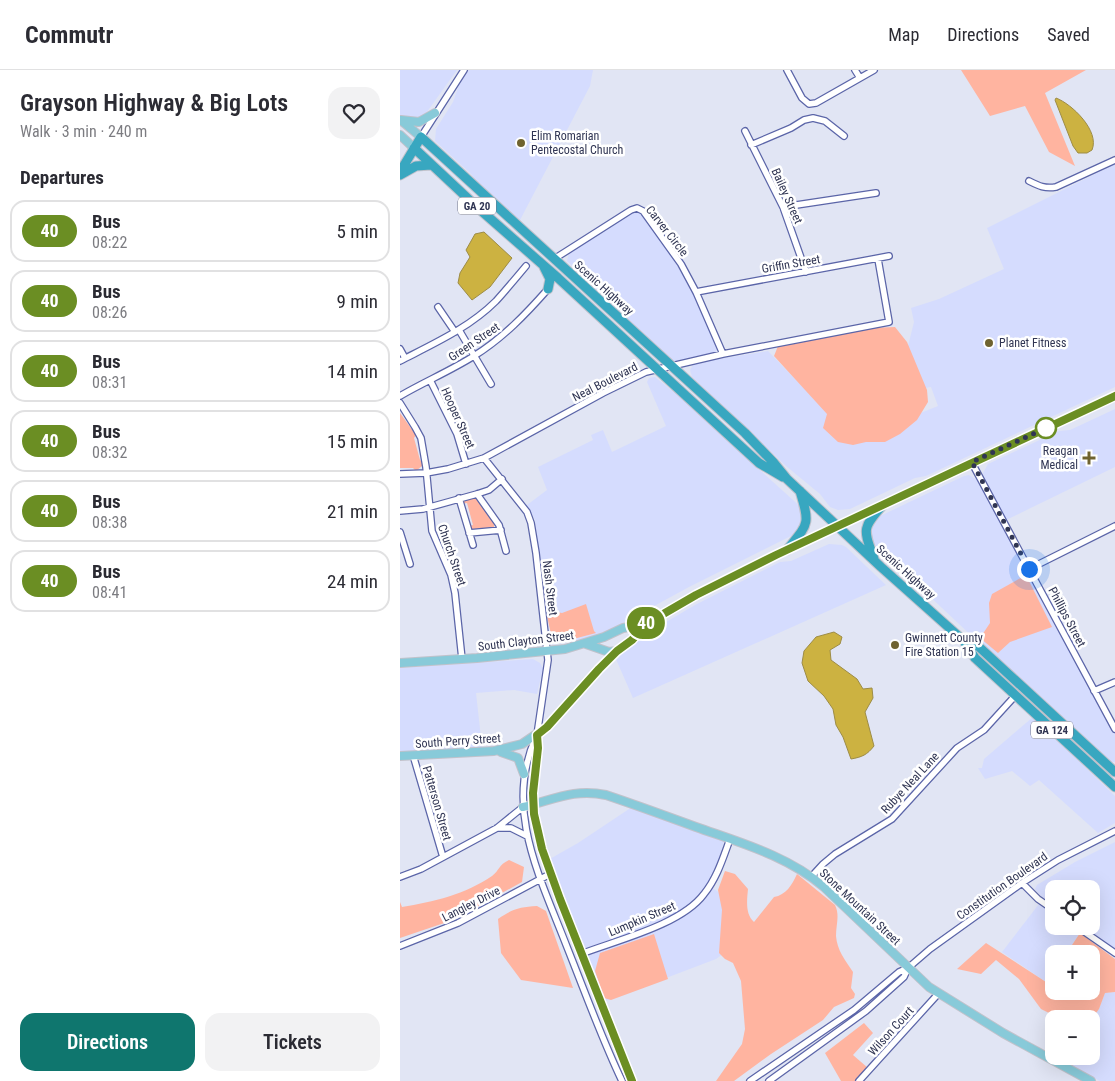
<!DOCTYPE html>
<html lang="en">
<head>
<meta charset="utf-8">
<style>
  :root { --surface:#fff; --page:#f2f2f3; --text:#2b2b33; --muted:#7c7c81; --line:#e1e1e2; --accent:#0f766e }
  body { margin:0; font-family:"Roboto Condensed",sans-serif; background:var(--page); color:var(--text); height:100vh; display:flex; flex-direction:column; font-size:19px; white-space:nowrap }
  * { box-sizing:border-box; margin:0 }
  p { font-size:16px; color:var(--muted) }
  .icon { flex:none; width:28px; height:28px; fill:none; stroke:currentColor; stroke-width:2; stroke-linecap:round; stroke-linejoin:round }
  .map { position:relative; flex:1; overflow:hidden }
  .drawer { display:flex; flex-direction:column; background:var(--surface); width:400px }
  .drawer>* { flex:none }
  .badge { padding:0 10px; border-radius:16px; font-size:18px; line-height:32px }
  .fabs { position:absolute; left:645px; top:810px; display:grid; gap:10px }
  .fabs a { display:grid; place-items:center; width:55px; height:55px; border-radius:10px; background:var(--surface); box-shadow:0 5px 20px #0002; font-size:25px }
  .you { position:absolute; width:25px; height:25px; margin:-12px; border:4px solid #fff; border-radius:50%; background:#1a73e8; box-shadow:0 0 0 8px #1a73e833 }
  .map>.badge { position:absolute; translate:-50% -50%; box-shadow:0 0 0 2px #fff }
  h2 { padding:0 20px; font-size:19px; line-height:45px }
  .round { display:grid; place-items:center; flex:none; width:52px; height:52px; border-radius:15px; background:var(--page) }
  .head { display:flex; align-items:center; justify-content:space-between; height:85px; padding:0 20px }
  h1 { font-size:24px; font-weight:600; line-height:38px }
  .button { display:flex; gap:10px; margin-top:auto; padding:10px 20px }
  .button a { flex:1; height:58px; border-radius:15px; background:var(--accent); color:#fff; font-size:20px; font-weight:600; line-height:58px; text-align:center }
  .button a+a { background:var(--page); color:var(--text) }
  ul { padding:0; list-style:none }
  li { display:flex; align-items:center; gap:15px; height:62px; margin:0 10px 8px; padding:0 10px; border:2px solid var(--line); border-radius:15px }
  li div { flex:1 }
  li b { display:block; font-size:19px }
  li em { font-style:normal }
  li .badge { min-width:55px; font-weight:700; text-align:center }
  header { display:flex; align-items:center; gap:30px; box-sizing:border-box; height:70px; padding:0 25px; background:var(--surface); border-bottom:1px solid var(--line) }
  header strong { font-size:24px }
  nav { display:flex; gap:28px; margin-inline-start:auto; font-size:18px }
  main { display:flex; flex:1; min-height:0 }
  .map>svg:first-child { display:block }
</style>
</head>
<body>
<header>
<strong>Commutr</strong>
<nav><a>Map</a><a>Directions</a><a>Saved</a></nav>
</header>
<main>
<section class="drawer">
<div class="head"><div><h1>Grayson Highway &amp; Big Lots</h1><p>Walk · 3 min · 240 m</p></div><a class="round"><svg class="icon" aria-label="heart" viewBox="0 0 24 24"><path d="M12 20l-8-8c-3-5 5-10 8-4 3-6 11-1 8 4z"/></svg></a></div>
<h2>Departures</h2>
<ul>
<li><span class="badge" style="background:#6b8e23;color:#fff">40</span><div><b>Bus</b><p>08:22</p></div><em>5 min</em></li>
<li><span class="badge" style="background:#6b8e23;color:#fff">40</span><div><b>Bus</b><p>08:26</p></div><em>9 min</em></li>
<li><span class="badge" style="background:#6b8e23;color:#fff">40</span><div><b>Bus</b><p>08:31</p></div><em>14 min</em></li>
<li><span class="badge" style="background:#6b8e23;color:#fff">40</span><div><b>Bus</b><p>08:32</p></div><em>15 min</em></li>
<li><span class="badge" style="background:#6b8e23;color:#fff">40</span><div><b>Bus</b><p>08:38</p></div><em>21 min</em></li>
<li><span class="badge" style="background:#6b8e23;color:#fff">40</span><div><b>Bus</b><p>08:41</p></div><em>24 min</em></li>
</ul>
<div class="button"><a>Directions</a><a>Tickets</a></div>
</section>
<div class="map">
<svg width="715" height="1011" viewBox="0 0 715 1011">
  <rect width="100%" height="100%" fill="#e1e5f4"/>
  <!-- built -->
  <path fill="#d5dcfe" d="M0,0h57l-33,46 -5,3 -10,1 -9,-5z
    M69,0h124l-3,16 -71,136 -33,-30 -16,-19 -35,-32 1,-12 17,-27 6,-17z
    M715,94v223l-189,89 -11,2 -65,31 -12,1 -8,-3 -10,-13 -34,-28 -94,-89 -2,-7 4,-7 74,-12 86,89 84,-34 -7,-19 -11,2 -14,-35 8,-32 -3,-14 28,-9 65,-30 -17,-41z
    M235,141l5,2 29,39 23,37 25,60 -1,3 -43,10 -61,-55 -17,-19 -28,-27 2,-8z
    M255,307l50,40 6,9 92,83 2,5 -8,19 -108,54 -77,42 -35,12 -20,2 -5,-5 -5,-24 -12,-94 -8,-15 20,-15 -9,-23 55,-27 -2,-5 12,-5 9,22 54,-26 -19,-44 2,-4z
    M715,339v58l-109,53 -21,-38 -2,-9 5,-9 71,-33 11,-1z
    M569,405l7,4 3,4 136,249v30h-4l-91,-81 -15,-17 -11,-7 -122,-115 -3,-5 1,-12 6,-7 88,-42z
    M429,474l13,1 4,2 40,38 -253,113 -18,-41 24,-19 56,-33 85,-43 11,-1z
    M133,589l7,4 3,5 -6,26 -23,-4 -38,3 6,54 -82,5v-84z
    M633,647l82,79v27l-17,10 -59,-53 -9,6 -18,-15 -27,8 -7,-11h4l2,-9z
    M232,737l92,34 -5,17 -11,27 31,21 -4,39 -19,14 -113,43 -55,-142 30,-17z
    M715,772v108l-33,-24h9v-37h-37v17l-11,-8 -8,-9 2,-4 38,-23z
    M639,834l15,10v12h16l10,7 -14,21h-12v17l-8,11 -44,-30z
    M715,922v89h-15l-43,-22 3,-3h31v-36l8,-11 6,-16z"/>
  <!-- green -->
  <path fill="#ffb4a0" d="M561,0h125l-41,23 30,73 -26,-14 -24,-46 -35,10z
    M495,257l12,15 20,48 1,12 -11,18 -17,14 -15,8h-19l-13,3 -15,-3 -15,-14 4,-14 -53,-58 4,-10 92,-18z
    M0,343l16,22 -2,3 6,22 2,2v4l-6,5 -3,-3h-13z
    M74,426l20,27v4l-2,2 -21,1 -2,-4 4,-1 -6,-22 -5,1v-5z
    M626,505l26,52 -42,15 -12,11 -18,-15 10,-15 -1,-20 3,-9z
    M186,534l8,27 2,2 -34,9 -5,-6 -6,-2 -4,-18 10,-4 5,1z
    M109,790l15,7 -2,15 -69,38 -53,18v-36l2,5c31,-5 64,-13 90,-31 8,-6 6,-11 17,-16z
    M325,801l10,3 13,15c-1,11 -3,25 6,33l20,-25c12,-2 18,-12 23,-23l38,31c5,10 1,20 1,31 1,14 9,24 17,36l-2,16 4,6 -1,4 -20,9 -11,13 -52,34 -37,27h-18l26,-37 3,-15 -4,-48 -8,-18 -8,-4 -6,-6 3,-43 -4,-20z
    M137,836l9,5 27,77 -52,-8 -20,-27 -3,-34c14,-10 22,-12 39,-13z
    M680,863l35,26v33l-10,1 -6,16 -8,11 -30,-1 -20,-10 -22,-30 -23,-19 -15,14 -24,-5 29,-26 60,39 8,-11v20h37v-37h-25z
    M254,864l14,45 -57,21 -7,-2 -9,-27 5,-18z
    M464,953l9,10 -20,22 15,13 -12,13h-15l-16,-28z"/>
  <!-- water -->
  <path fill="#ccb241" stroke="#9d8c46" d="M656,28c16,6 44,33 36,52l-5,3h-9l-5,-7 -18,-46z
    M84,162l28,26 -22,29 -18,13 -14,-17 2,-10 10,-16 -4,-7 9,-16z
    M434,562l8,5 -2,7 -10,6 1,10 26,19 6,10 9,-1 1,10 -8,14 9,34c-7,9 -12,11 -23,13l-8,-22 -7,-12 -3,-16 -9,-13 -16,-15 -6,-18 2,-12 12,-14z"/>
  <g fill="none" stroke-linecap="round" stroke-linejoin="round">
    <!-- minor casing -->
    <g stroke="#5b65a8" stroke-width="8">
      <path id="minor" d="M387,0l15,28 7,6 7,-1 58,-33
        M455,0l5,8
        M345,61l38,76 23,65
        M21,67l43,-67
        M351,75l40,-17 13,-8 9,-2 12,3 19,15
        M629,111c10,5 16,8 27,6l59,-27
        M383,137l93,-14
        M154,189l77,-49 6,-2 6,3 38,53 15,28 27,62
        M296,222l193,-36
        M38,237l17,25
        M59,260l32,54
        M0,279l5,9
        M0,291c33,-17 69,-33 96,-60 10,-11 20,-23 30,-35
        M30,310l27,54 9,30
        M0,326c24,-14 50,-25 74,-40 29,-18 52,-42 74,-67
        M0,333l15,24 6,11 5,29 6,64 19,44 4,18 7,66
        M84,388l43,54 4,11 5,30 12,107 -11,75 2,13 -6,45 3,30 14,51 82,207
        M572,393l143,266
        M0,404l26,-1 22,-4 36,-11 119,-65 43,-21 77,-18 166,-32 -11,-63
        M77,424l22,31 7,26
        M59,428l14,47
        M0,441l23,-2 54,-15 12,-4 13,-11
        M0,462l10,32
        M69,463l32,-3
        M629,499l86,-43
        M694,621l21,-9
        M136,667c-33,72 5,142 31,210 18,45 34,90 55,134
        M13,685l30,102
        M97,758h14l16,8
        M412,806l11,-12 12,-10 57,-35 65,-71 27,-18 31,-34
        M0,807l21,-8 76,-41 26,-21
        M622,813l16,16 16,11
        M676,856l39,27
        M0,876l58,-23 92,-49
        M181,884c36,-14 100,-29 123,-60 13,-16 19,-36 26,-55
        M350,1011l104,-71 45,-38 9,-4 22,-19 92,-66 36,-23 57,-29
        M369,1011l97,-70 38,-34 4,-9
        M459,1011l79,-87"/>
    </g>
    <!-- major casing -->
    <g stroke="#c1c2cb" stroke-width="10">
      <path id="major" d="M1,50l18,2 16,-9
        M3,52l18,15
        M0,65l14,13
        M186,574l23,8 8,-1
        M0,593l77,-5 88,-9 39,-12 19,-9 23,-4 50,-29 80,-40 339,-159
        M101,682l17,6 6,16
        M0,686l94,-5 28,-7 25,-17 52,-58 18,-18 15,-11 14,-16
        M123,737c30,-7 51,-19 83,-12 30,10 60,21 90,32 45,16 92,29 128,60l105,100 74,46 88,48"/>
    </g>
    <!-- highway casing -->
    <g stroke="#c1c2cb" stroke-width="11">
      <path id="highway" d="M14,78l63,59 81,71 201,185 24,14
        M0,102l21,-35 324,296 29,30 13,16 94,88 83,74 11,17 140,129
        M0,105l16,-9 15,-1
        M144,197l6,12 -2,10
        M387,480c22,-27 23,-25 13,-59
        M474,489c-10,-29 -13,-30 8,-53
        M564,571l14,5 137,126"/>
    </g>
    <!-- minor -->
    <use href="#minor" stroke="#fff" stroke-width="5.5"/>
    <!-- major -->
    <use href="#major" stroke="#88cad9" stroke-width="8"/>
    <!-- highway -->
    <use href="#highway" stroke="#38a7c0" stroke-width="9"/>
  </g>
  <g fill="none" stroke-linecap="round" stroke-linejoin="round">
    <!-- line casing -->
    <g stroke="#fff" stroke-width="11">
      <path id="line" d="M232,1011l-72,-182 -18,-50 -8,-35 -1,-21 5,-45 -1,-13 10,-8 52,-58 18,-18 15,-11 14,-16 50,-29 80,-40 339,-159"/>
    </g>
    <!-- line -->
    <use href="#line" stroke="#6b8e23" stroke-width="8"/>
    <!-- walk -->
    <path stroke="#303553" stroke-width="5" stroke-dasharray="0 9" d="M629,499l-57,-107 74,-34"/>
  </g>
  <!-- markers -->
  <g fill="#6f6330" stroke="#fff" stroke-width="2">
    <circle cx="121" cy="73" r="5"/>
    <circle cx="589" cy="273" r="5"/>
    <path d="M686.5 380.5h5v5h5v5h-5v5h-5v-5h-5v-5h5z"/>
    <circle cx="495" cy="575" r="5"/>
  </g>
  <circle fill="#fff" stroke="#6b8e23" stroke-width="2.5" cx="646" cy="358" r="10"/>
  <g text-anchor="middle" stroke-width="5" stroke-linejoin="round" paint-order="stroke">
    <!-- shield labels -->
    <g fill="#fff" stroke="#6e7287" stroke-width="1">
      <rect x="58" y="127.5" width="38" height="17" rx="4"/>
      <rect x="631" y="651.5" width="42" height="17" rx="4"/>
    </g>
    <g font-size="11" font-weight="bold" fill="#303553">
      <text x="77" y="140">GA 20</text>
      <text x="652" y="664">GA 124</text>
    </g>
    <!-- poi labels -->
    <g font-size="12" fill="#303553" stroke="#fff" text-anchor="start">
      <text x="131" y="70">Elim Romarian<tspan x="131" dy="14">Pentecostal Church</tspan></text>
      <text x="599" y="277">Planet Fitness</text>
      <text x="678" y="385" text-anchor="end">Reagan<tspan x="678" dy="14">Medical</tspan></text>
      <text x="505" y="572">Gwinnett County<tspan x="505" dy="14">Fire Station 15</tspan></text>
    </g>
    <!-- street labels -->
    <g font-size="12" fill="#303553" stroke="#fff">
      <text transform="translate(387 126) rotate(66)" y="4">Bailey Street</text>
      <text transform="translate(267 161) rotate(52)" y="4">Carver Circle</text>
      <text transform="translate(391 194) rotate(-10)" y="4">Griffin Street</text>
      <text transform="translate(204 218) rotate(42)" y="4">Scenic Highway</text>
      <text transform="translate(74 272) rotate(-34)" y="4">Green Street</text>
      <text transform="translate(205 312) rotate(-27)" y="4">Neal Boulevard</text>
      <text transform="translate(58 348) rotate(66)" y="4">Hooper Street</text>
      <text transform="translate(52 485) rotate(71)" y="4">Church Street</text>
      <text transform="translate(506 502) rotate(42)" y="4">Scenic Highway</text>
      <text transform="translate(150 518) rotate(83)" y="4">Nash Street</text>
      <text transform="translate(667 547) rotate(62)" y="4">Phillips Street</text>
      <text transform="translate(126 571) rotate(-7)" y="4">South Clayton Street</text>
      <text transform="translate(58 671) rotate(-4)" y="4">South Perry Street</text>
      <text transform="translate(510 713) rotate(-47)" y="4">Rubye Neal Lane</text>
      <text transform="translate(37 733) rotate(74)" y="4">Patterson Street</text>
      <text transform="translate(602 816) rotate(-35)" y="4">Constitution Boulevard</text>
      <text transform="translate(71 834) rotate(-27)" y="4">Langley Drive</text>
      <text transform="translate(460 837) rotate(43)" y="4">Stone Mountain Street</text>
      <text transform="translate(242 849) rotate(-23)" y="4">Lumpkin Street</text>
      <text transform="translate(491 961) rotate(-48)" y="4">Wilson Court</text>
    </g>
  </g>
</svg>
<div class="fabs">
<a><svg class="icon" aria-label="locate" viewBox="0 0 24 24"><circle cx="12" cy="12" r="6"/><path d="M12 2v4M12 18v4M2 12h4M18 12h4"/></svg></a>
<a>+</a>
<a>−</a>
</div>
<div class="you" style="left:629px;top:499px"></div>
<b class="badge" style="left:246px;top:553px;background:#6b8e23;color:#fff">40</b>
</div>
</main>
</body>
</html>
